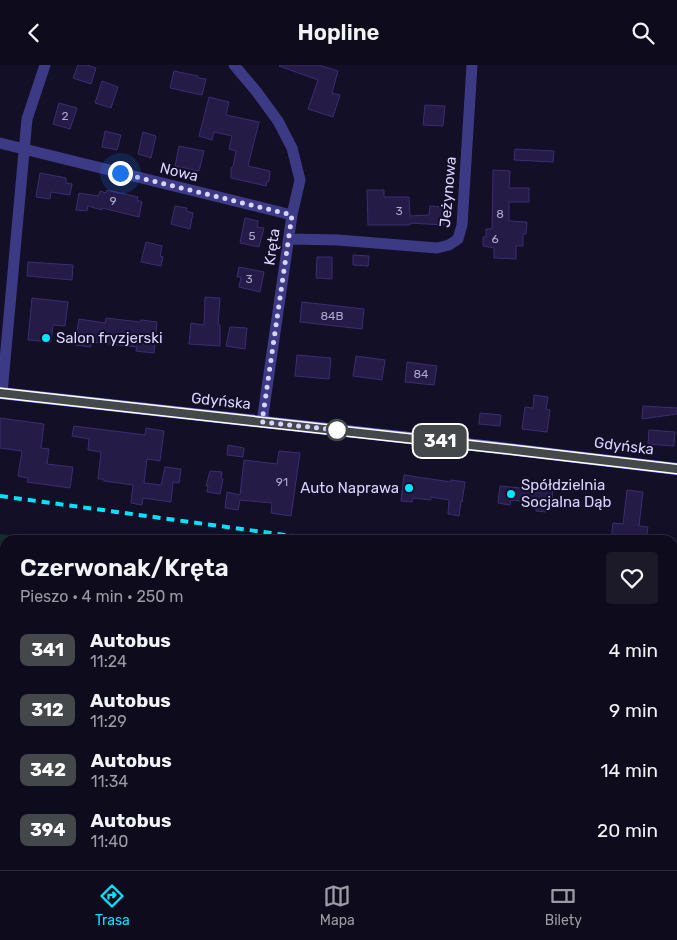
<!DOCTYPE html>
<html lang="pl">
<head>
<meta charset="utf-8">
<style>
  :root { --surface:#0e0b1c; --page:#1c1929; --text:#f1f3f6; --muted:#9b9ba3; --line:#2e2b3b; --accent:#00e5ff }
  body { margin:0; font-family:Rubik,sans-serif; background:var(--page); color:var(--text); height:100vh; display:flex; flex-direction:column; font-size:19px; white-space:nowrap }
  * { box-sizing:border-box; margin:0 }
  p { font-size:16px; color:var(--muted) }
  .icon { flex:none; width:28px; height:28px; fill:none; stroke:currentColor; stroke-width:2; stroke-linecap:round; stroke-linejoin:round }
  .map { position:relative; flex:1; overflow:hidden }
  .sheet { position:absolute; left:0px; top:470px; width:678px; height:335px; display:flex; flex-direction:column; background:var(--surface); border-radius:15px 15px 0 0; box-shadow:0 2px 12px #0003,0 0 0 1px var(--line) }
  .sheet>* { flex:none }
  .badge { padding:0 10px; border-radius:8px; font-size:18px; line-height:32px }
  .you { position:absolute; width:25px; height:25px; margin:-12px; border:4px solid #fff; border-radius:50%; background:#1a73e8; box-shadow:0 0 0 8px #1a73e833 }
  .map>.badge { position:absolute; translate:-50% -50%; box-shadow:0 0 0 2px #fff }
  .round { display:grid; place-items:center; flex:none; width:52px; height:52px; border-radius:5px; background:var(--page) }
  .summary { display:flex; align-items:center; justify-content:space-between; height:85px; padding:0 20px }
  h1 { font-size:24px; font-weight:600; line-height:38px }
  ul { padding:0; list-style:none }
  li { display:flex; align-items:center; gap:15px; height:60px; padding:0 20px }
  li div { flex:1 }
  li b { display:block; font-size:19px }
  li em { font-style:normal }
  li .badge { min-width:55px; font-weight:700; text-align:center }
  header { display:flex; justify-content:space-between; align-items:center; height:65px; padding:0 20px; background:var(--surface); font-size:22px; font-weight:600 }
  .dock { display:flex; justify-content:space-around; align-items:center; height:70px; border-top:1px solid var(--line); background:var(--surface); font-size:14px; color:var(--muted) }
  .dock a { display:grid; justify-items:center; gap:2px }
  .dock .selected { color:var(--accent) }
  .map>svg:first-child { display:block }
</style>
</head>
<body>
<header><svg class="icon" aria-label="back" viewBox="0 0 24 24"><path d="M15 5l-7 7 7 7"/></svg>Hopline<svg class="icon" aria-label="search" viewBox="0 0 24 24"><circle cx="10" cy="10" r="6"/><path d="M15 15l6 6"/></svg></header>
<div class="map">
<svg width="677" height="805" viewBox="0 0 677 805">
  <rect width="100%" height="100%" fill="#130f26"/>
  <!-- green -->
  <path fill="#12302f" d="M0,469l53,6h-48v325h224l-1,5h-228z"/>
  <!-- building -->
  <path fill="#241b47" stroke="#3b2d73" d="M78,0h9l9,3 -5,16 -18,-6z
    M280,0h39l19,6 -6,22 8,2 -7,22 -25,-8 10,-29 -39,-14z
    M174,6l24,5v2l8,1 -4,16 -32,-7z
    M102,16l16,6 -7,21 -16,-5z
    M209,32l20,5 -3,13 33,7 -11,44 22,5 -1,10 -2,1 -1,4 -35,-8v-10l2,-1 3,-16 -7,-2 3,-13 -18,-4 -2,8 -13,-4z
    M59,38l18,5 -7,21 -17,-5z
    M425,40l20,1 -2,20 -20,-1z
    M105,66l16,4 -4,15 -15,-3z
    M143,67l13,4 -5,22 -13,-4z
    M179,81l25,5 -5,20 -24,-5z
    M515,84l39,2 -1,11 -39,-2z
    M493,105l17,1 -1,17h20v14h-20v19l18,1 -1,12h-3v12h-7v13l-22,-1v-10l-11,-2v-9h3v-8h6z
    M40,108l26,5v5l6,1 -2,11 -19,-3 -1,7 -14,-2z
    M107,125l31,7 -1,3 5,2 -3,15 -37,-9v2l-14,-4 -1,5 -11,-1 3,-17 19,3 2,-5 6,2z
    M367,125h17v7h25l1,19 19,-1 1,-9 15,1 -1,18 -34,-2v2h-42z
    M175,141l12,2 -1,3 7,2 -3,16 -19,-5z
    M245,153l13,3 -1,6 7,1 -5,19 -19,-4z
    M146,177l16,4 -2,10 3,1 -2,9 -20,-4z
    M353,190l16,1 -1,10 -15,-1z
    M317,192h15v22l-16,-1z
    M28,197l45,3 -1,15 -45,-4z
    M239,202l25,5 -4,20 -21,-5 2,-10h-4z
    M205,232l15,1 -2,27h2v21l-31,-2 2,-21 13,2z
    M32,233l36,4 -3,24 -12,-1 -2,17 -23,-2z
    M302,237l62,7 -2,20 -62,-7z
    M106,253l34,4 1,-2 16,2 -3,31 -18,-2 1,-4 -46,-5v5l-16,-2 4,-26 26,4z
    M230,262l17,1 -2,21 -19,-3z
    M297,290l34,3 -2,21 -34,-3z
    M356,291l29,4 -3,20 -29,-4z
    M407,297l30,4 -3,19 -29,-3z
    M534,330l14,2 -2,12 4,1 -3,22 -25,-3 3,-22 8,1z
    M643,341l34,2v6l-35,5z
    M480,348l21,2 -1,11 -21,-2z
    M0,353l44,6 -3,24 8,1 -2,15 26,3 -3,21 -43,-6 1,-4 -10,-2 4,-25 -22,-3z
    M74,361l71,9 1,-7 18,3 -4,30 -13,-2 -3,24 17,2 4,-18 16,2 -2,14 -6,-1 -2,20 -28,-4 -1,7 -11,-2 2,-18 -29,-4v-2h-6l3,-27 -13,-2 1,-11 -17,-3z
    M649,365l26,2 -1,14 -26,-2z
    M228,380l16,3 -1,9 -16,-2z
    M279,386l21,2 -9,63 -20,-3 1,-10 -32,-3 -2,10 -13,-2 2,-16 13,3 4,-35 33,4z
    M210,406l12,1 -1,6 2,1 -3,15 -13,-2 1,-6h-2z
    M404,410l47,7v-2l14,2 -3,20h-1l-2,14 -11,-2 1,-14 -18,-3v3l-18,-2 -1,4 -11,-1z
    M500,421l53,5 -2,15 -5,-1v7l-10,-1v-8l-25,-3 -1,5 -12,-2z
    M627,425l16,2 -4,34 9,1 -2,13h-35l2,-17 10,1z"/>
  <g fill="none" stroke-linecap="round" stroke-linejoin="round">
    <!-- street -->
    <path stroke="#3d3a85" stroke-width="11" d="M234,0l22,26 22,30 14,27 8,32 -8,35 -30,207
      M0,78l292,72
      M289,174l49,1 99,8 12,-3 9,-6 4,-14 10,-160
      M2,328l25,-274 18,-54"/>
    <!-- secondary -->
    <path stroke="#6f6bff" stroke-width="12" d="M0,328l491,54 186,22"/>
    <!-- rail -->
    <path stroke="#00e5ff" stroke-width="4" stroke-dasharray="8 6" stroke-linecap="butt" d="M0,431l322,44
      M672,523h5"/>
  </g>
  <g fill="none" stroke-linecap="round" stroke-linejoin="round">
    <!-- line casing -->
    <g stroke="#fff" stroke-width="11">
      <path id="line" d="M0,328l523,58 154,18"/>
    </g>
    <!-- line -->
    <use href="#line" stroke="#45484a" stroke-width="8"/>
    <!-- walk -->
    <path stroke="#d9d4ff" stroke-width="5" stroke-dasharray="0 9" d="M120,108l172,42 -30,207 75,8"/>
  </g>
  <!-- markers -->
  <g fill="#00e5ff" stroke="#130f26" stroke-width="2">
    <circle cx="46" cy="273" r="5"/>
    <circle cx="409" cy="423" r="5"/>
    <circle cx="511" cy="429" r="5"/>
  </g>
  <circle fill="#fff" stroke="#45484a" stroke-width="2.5" cx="337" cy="365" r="10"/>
  <g text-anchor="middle" stroke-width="4" stroke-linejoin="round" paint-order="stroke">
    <!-- number labels -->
    <g font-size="12" fill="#aca6d1">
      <text x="65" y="55">2</text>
      <text x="113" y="140">9</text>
      <text x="399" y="150">3</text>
      <text x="500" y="153">8</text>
      <text x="252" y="175">5</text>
      <text x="495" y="178">6</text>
      <text x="249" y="218">3</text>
      <text x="332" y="255">84B</text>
      <text x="421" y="313">84</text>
      <text x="282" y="421">91</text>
    </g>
    <!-- street labels -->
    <g font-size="15" fill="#d9d4ff" stroke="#130f26">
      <text transform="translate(179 107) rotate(14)" y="5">Nowa</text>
      <text transform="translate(448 127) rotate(-85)" y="5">Jeżynowa</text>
      <text transform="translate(272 182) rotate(-82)" y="5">Kręta</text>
      <text transform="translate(221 336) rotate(6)" y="5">Gdyńska</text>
      <text transform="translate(624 381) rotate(7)" y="5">Gdyńska</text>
    </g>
    <!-- poi labels -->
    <g font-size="15" fill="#d9d4ff" stroke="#130f26" text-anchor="start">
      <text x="56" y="278">Salon fryzjerski</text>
      <text x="521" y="425">Spółdzielnia<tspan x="521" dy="17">Socjalna Dąb</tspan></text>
      <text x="399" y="428" text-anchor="end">Auto Naprawa</text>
    </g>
  </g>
</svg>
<div class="you" style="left:120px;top:108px"></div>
<b class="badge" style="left:440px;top:376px;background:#45484a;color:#fff">341</b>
<section class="sheet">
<div class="summary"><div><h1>Czerwonak/Kręta</h1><p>Pieszo · 4 min · 250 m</p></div><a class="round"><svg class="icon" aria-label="heart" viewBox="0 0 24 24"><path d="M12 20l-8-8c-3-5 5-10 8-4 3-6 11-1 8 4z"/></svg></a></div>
<ul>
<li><span class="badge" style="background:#45484a;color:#fff">341</span><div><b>Autobus</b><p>11:24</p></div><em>4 min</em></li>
<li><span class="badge" style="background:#45484a;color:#fff">312</span><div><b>Autobus</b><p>11:29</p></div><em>9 min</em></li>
<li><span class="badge" style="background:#45484a;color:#fff">342</span><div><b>Autobus</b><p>11:34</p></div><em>14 min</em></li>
<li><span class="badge" style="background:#45484a;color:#fff">394</span><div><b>Autobus</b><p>11:40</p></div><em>20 min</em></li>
</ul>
</section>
</div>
<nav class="dock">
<a class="selected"><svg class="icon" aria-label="directions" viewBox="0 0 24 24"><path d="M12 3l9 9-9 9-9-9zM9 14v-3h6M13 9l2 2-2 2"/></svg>Trasa</a>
<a><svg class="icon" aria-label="map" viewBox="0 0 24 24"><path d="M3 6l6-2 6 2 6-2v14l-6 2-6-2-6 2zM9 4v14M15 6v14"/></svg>Mapa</a>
<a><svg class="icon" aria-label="tickets" viewBox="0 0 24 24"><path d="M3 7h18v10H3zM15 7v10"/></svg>Bilety</a>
</nav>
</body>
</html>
